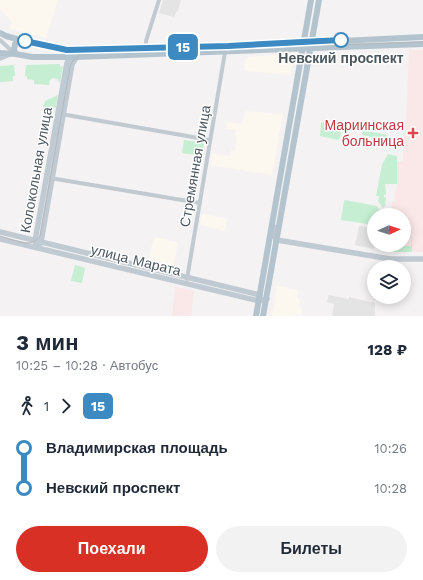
<!DOCTYPE html>
<html lang="ru">
<head>
<meta charset="utf-8">
<style>
  :root { --surface:#fff; --page:#f2f2f3; --text:#1f2937; --muted:#747a83; --accent:#d93025 }
  body { margin:0; font-family:"Work Sans",sans-serif; background:var(--page); color:var(--text); height:100vh; display:flex; flex-direction:column; font-size:15px; white-space:nowrap }
  * { box-sizing:border-box; margin:0 }
  p { font-size:13px; color:var(--muted) }
  .icon { flex:none; width:22px; height:22px; fill:none; stroke:currentColor; stroke-width:2; stroke-linecap:round; stroke-linejoin:round }
  .map { position:relative; height:316px; overflow:hidden }
  .drawer { display:flex; flex-direction:column; background:var(--surface); flex:1 }
  .drawer>* { flex:none }
  .badge { padding:0 8px; border-radius:6px; font-size:14px; line-height:26px }
  .needle { width:26px; rotate:86deg }
  .tools { position:absolute; left:367px; top:208px; display:grid; gap:8px }
  .tools a { display:grid; place-items:center; width:44px; height:44px; border-radius:50%; background:var(--surface); box-shadow:0 2px 10px #0003; font-size:20px }
  .map>.badge { position:absolute; translate:-50% -50%; box-shadow:0 0 0 2px #fff }
  .legs { display:flex; align-items:center; gap:6px; height:44px; padding:0 16px; font-size:13px }
  .legs p { margin-inline-start:auto }
  .headline { display:flex; align-items:center; justify-content:space-between; height:68px; padding:0 16px }
  h1 { font-size:22px; font-weight:700; line-height:30px }
  .button { display:flex; gap:8px; margin-top:auto; padding:8px 16px }
  .button a { flex:1; height:46px; border-radius:24px; background:var(--accent); color:#fff; font-size:16px; font-weight:700; line-height:46px; text-align:center }
  .button a+a { background:var(--page); color:var(--text) }
  ul { padding:0 16px; list-style:none }
  li { display:flex; align-items:center; gap:14px; height:40px; font-size:15px }
  li i { display:grid; place-items:center; width:6px; height:100%; margin:0 5px; background:currentColor }
  li i::after { content:''; width:10px; height:10px; margin:-5px; border:3px solid; border-radius:50%; background:var(--surface) }
  li p { margin-inline-start:auto }
  li:first-child i { background:linear-gradient(#0000 50%,currentColor 0) }
  li:last-child i { background:linear-gradient(currentColor 50%,#0000 0) }
  .map>svg:first-child { display:block }
</style>
</head>
<body>
<div class="map">
<svg width="423" height="316" viewBox="0 0 423 316">
  <rect width="100%" height="100%" fill="#f4f2f3"/>
  <!-- commercial -->
  <path fill="#fcf7ef" d="M0,0h58l-12,38 -36,-9 2,-7 -12,-13z
    M292,54l1,1 -3,20 -46,-4 2,-14z
    M245,111l38,3 -11,61 -62,-10 2,-12 18,3 1,-6 4,1 2,-14 -2,-1 1,-6 -10,-1 1,-7 15,2z
    M202,214l25,4 -2,13 -25,-6z
    M154,237l24,5 -5,27 -26,-5z
    M277,286l22,4 -2,7 3,2 -1,8h2v3h1l-1,6 -5,-2 -1,2h-23z"/>
  <!-- education -->
  <path fill="#e5e4e4" d="M163,0h18l-3,11h-1l-3,6 -15,-4z
    M359,226l15,2v21l-19,-4z
    M329,295l20,4v-2l26,6v13h-43l2,-12 -7,-2z"/>
  <!-- medical -->
  <path fill="#fae7e7" d="M409,50h14v202h-30v-7h11v-30h-12v-14h3l-1,-8 2,-2 1,-7v-22l6,-1 2,-42h1l1,-18z
    M175,287l19,4 -3,25h-19z"/>
  <!-- green -->
  <path fill="#c5eed2" d="M60,64v3l3,-1 -3,17 -3,-4 -4,-1 -3,2 -1,5 -15,-1v-4l-7,-1v-3h-2l1,-11z
    M14,65l1,11h-2v5l-13,1v-16z
    M58,95l-2,13 -13,-1 2,-6z
    M323,122l18,3 1,2 -2,11 -2,2 -18,-4 1,-13z
    M363,130l24,5 -1,5 -24,-5z
    M184,140l20,3 -2,13 -20,-3z
    M388,154l9,2v28h-12l1,11h-2v2h2l-1,9 -2,2 -5,-7 1,-5h-3l6,-31z
    M345,200l32,6 5,9h-8v10l-33,-5 3,-19z
    M411,230l1,22h-19v-6h18z
    M75,265l10,3 -3,15 -11,-2z"/>
  <g fill="none" stroke-linecap="round" stroke-linejoin="round">
    <!-- street -->
    <path stroke="#c1cad0" stroke-width="4" d="M0,40l14,13
      M146,48v-7l13,-41
      M61,114l149,26
      M50,178l150,25
      M187,279l38,-227"/>
    <!-- secondary -->
    <path stroke="#c0cad2" stroke-width="5.5" d="M0,58l10,-4
      M274,227l-1,8 4,5 113,19h33
      M0,232l260,63
      M0,239l259,62 8,-2
      M36,244l-1,-3 32,-178 4,-9
      M40,244l1,-2 31,-178 5,-7"/>
    <!-- primary -->
    <path stroke="#b4c4ce" stroke-width="6" d="M0,33l6,3 14,4 47,10 169,-4 187,-9
      M0,53l16,1 16,3h44l347,-13
      M16,54l-2,-4 1,-6 5,-4
      M256,316l55,-316
      M263,316l56,-316"/>
    <!-- tram -->
    <path stroke="#b5b8bc" stroke-width="1" d="M0,236c12,3 32,14 40,0l30,-169c2,-7 6,-11 13,-13l340,-12"/>
  </g>
  <g fill="none" stroke-linecap="round" stroke-linejoin="round">
    <!-- line-1 casing -->
    <g stroke="#fff" stroke-width="9">
      <path id="line-1" d="M25,41l42,9 161,-4 113,-6"/>
    </g>
    <!-- line-1 -->
    <use href="#line-1" stroke="#3d8ac2" stroke-width="6"/>
  </g>
  <!-- markers -->
  <g fill="#fff" stroke="#3d8ac2" stroke-width="2">
    <circle cx="341" cy="40" r="7"/>
    <circle cx="25" cy="41" r="7"/>
  </g>
  <path fill="#e0444e" stroke="#fff" stroke-width="1.5" d="M411 127h4v4h4v4h-4v4h-4v-4h-4v-4h4z"/>
  <g text-anchor="middle" stroke-width="3" stroke-linejoin="round" paint-order="stroke">
    <!-- stop labels -->
    <g font-size="14" font-weight="bold" fill="#4b575f" stroke="#fff">
      <text x="341" y="63">Невский проспект</text>
    </g>
    <!-- health labels -->
    <g font-size="14" fill="#be3a42" stroke="#fff" text-anchor="end">
      <text x="404" y="130">Мариинская<tspan x="404" dy="16">больница</tspan></text>
    </g>
    <!-- street labels -->
    <g font-size="14" fill="#4b575f" stroke="#fff">
      <text transform="translate(195 166) rotate(-80)" y="5">Стремянная улица</text>
      <text transform="translate(36 170) rotate(-80)" y="5">Колокольная улица</text>
      <text transform="translate(136 260) rotate(14)" y="5">улица Марата</text>
    </g>
  </g>
</svg>
<div class="tools">
<a><svg class="needle" viewBox="-14 -14 28 28"><path d="M0-13l5 13h-10z" fill="#e53935"/><path d="M0 13l5-13h-10z" fill="#747a83"/></svg></a>
<a><svg class="icon" aria-label="layers" viewBox="0 0 24 24"><path d="M12 4l9 5-9 5-9-5zM3 14l9 5 9-5"/></svg></a>
</div>
<b class="badge" style="left:183px;top:47px;background:#3d8ac2;color:#fff">15</b>
</div>
<section class="drawer">
<div class="headline"><div><h1>3 мин</h1><p>10:25 – 10:28 · Автобус</p></div><b>128 ₽</b></div>
<div class="legs"><svg class="icon" aria-label="walk" viewBox="0 0 24 24"><circle cx="13" cy="4" r="2"/><path d="M13 8l-2 6 4 7M11 14l-3 7M7 12l3-4h3l4 4"/></svg>1<svg class="icon" aria-label="forward" viewBox="0 0 24 24"><path d="M9 5l7 7-7 7"/></svg><b class="badge" style="background:#3d8ac2;color:#fff">15</b></div>
<ul>
<li><i style="color:#3d8ac2"></i><b>Владимирская площадь</b><p>10:26</p></li>
<li><i style="color:#3d8ac2"></i><b>Невский проспект</b><p>10:28</p></li>
</ul>
<div class="button"><a>Поехали</a><a>Билеты</a></div>
</section>
</body>
</html>
